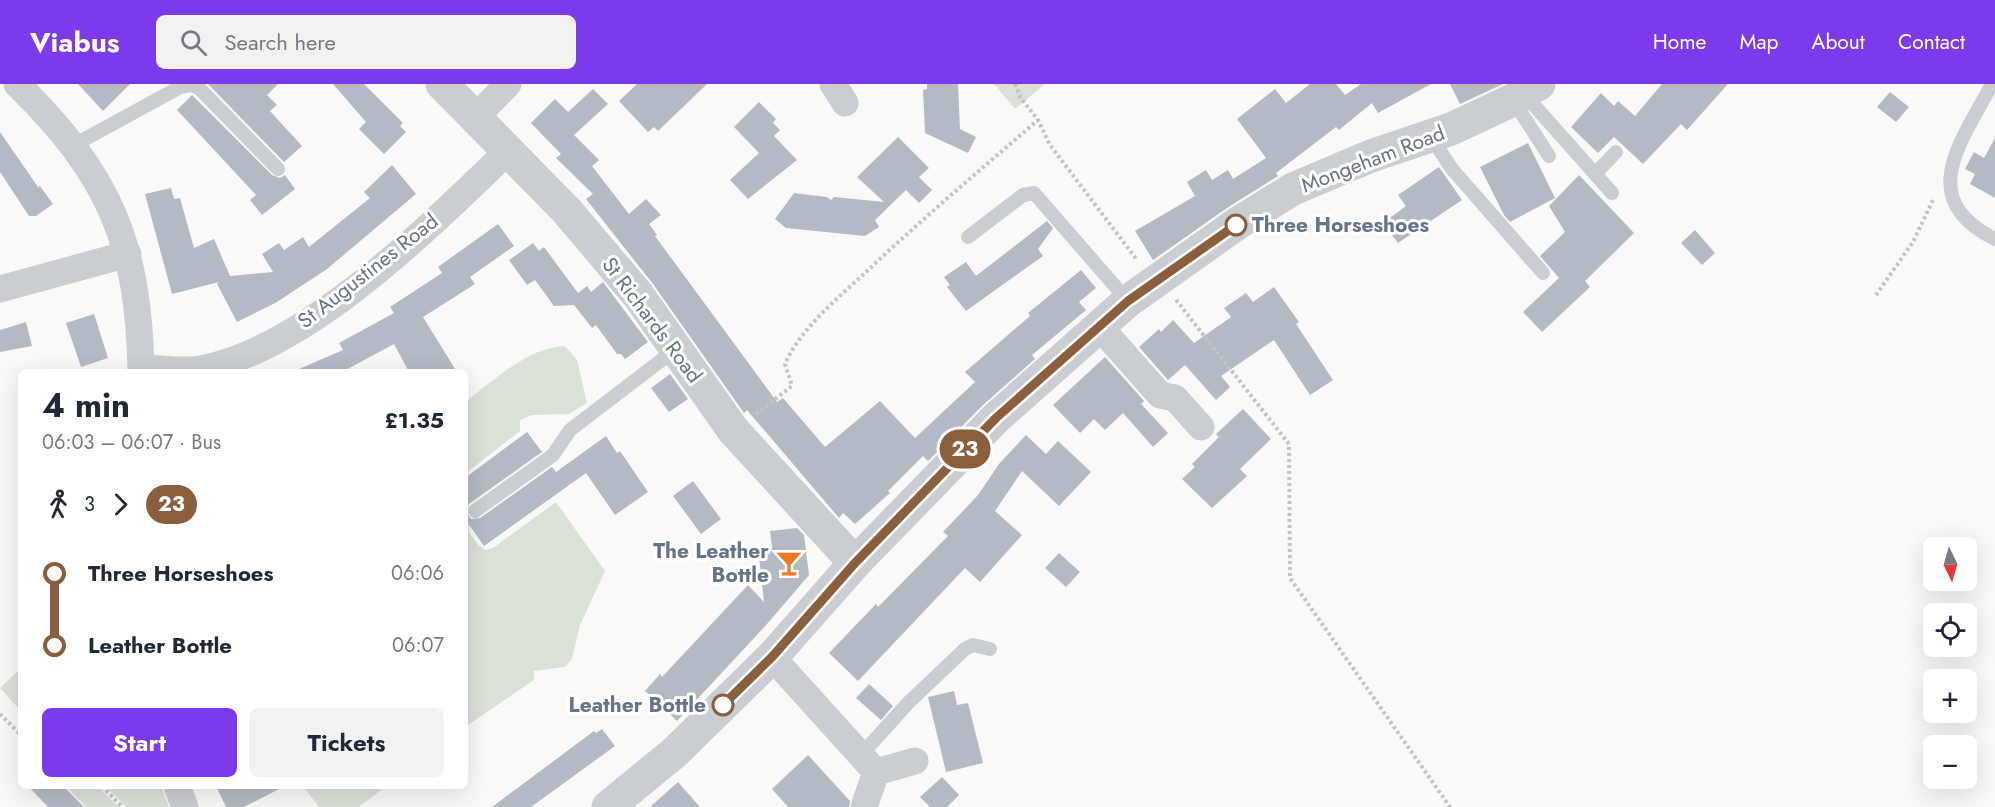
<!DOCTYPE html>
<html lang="en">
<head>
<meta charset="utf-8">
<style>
  :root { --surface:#fff; --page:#f2f2f3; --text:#1f2937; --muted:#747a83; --accent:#7c3aed }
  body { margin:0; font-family:Jost,sans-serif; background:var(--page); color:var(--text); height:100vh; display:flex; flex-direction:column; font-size:22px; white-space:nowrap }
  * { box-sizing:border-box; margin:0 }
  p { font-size:20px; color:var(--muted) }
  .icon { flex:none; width:33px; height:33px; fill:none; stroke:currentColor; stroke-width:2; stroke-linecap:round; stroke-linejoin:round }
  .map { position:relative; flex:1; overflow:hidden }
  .side { position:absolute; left:18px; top:285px; width:450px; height:420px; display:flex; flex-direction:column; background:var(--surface); border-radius:9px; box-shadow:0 6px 24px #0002 }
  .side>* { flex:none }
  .badge { padding:0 12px; border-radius:20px; font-size:21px; line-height:39px }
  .needle { width:39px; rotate:175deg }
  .tools { position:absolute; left:1923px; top:453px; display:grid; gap:12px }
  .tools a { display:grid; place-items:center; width:54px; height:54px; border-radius:9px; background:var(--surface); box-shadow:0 6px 24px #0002; font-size:30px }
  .map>.badge { position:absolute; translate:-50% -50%; box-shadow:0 0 0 3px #fff }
  .legs { display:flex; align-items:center; gap:9px; height:66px; padding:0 24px; font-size:20px }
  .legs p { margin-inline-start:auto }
  .summary { display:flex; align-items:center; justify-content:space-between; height:102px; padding:0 24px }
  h1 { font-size:33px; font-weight:700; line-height:45px }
  .action { display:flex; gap:12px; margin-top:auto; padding:12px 24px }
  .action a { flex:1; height:69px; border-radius:9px; background:var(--accent); color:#fff; font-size:24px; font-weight:700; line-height:69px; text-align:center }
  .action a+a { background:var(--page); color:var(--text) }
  ul { padding:0 24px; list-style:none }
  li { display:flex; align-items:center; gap:21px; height:72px; font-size:22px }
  li i { display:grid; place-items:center; width:9px; height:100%; margin:0 8px; background:currentColor }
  li i::after { content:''; width:15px; height:15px; margin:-8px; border:4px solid; border-radius:50%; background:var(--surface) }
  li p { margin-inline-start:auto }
  li:first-child i { background:linear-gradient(#0000 50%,currentColor 0) }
  li:last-child i { background:linear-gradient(currentColor 50%,#0000 0) }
  header { display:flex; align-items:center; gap:36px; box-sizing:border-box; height:84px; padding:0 30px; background:var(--accent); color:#fff }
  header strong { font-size:28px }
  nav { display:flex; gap:33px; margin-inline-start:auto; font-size:21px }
  .search { width:420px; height:54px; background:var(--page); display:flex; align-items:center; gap:15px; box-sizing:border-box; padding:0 21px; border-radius:9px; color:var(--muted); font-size:22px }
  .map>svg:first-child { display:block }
</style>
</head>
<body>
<header>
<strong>Viabus</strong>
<div class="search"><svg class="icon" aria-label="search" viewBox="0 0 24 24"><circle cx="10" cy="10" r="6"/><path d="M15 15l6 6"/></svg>Search here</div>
<nav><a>Home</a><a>Map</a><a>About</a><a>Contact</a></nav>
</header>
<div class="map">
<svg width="1995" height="723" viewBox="0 0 1995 723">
  <rect width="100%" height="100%" fill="#f9faf7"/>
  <!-- green -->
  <path fill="#dae2d8" d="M994,0h51l-30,25z
    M565,262l12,14 10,43 -18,11 -37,1 -12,5v11l-55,43v-72c30,-22 61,-54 100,-56z
    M556,418l49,69 -25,54 -8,34 -7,8 -31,4v9l-69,47v-211l6,4 -2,12 9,13 7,5 8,-2z
    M21,584v41l-1,1 -20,-22z
    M66,702h32l20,21h-32z
    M106,702h55l8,21h-43z
    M303,702h83l-27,21h-40z"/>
  <!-- building -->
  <path fill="#b4bac3" d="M78,0h52l-27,27z
    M208,0h70l-11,11 10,10 -7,6 32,35 -18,16z
    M333,0h31l39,39 -3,3 6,6 -22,22 -25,-25 7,-7z
    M637,0h70l-49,47 -4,-4 -6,5 -29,-31z
    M927,0h31l2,45 16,8 -8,16 -43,-20 -2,-43 4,-1z
    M1310,0h26l9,11 16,-11h70l-53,29 -6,-10 -33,27 -3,-3 -60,46 2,3 -51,32 -74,52 -18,-29 60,-35 -8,-14 19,-12 6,10 16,-10 5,9 33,-21 -29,-39 38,-30 11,14z
    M1450,0h53l-43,20z
    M1662,0h66l-41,46 -6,-6 -38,40 -29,-27 -16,16 -27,-26 30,-34 13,13 4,-5 17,15z
    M593,5l15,15 -34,31 25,25 -7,6 37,48 17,-15 15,16 -12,9 8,11 -2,1 122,166 6,-4 42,49 55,-46 35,37 60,-56 -10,-10 65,-56 -2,-3 53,-43 15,18 -17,14 7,8 -54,45 3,4 -52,46 -55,56 -5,-5 -35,35 2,2 -35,31 -12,-11 -4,5 -92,-108 -3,3 -91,-129 -67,-85 7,-5 -37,-36 5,-4 -30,-31 24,-24 13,13z
    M1890,8l19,15 -13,15 -19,-15z
    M192,11l80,80 8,3 5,-3 10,14 -33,26 -12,-15 6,-5 -79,-85z
    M759,18l17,17 -3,4 7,7 -6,6 23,24 -49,39 -18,-19 29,-27 -25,-26z
    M0,48l38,55 2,-1 13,18 -17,12h-7l-29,-44z
    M898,53l31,31 -10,9 13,13 -13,13 -13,-13 -31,30 4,7 -14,9 -79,-8 -11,-9 19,-26 33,4 4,3 3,-3 50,5 -27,-25z
    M1995,54v60l-25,-14 5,-10 -10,-5 9,-17 10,6z
    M1528,59l27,55 -45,24 -6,-7 -24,-48z
    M392,81l24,29 -89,75 -50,33 -40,20 -20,-38 2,-2 -47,12 -27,-100 26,-6 3,11 6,-1 14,50 20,-9 16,37 43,-4 -11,-18 17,-11 5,7 19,-13 6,10 61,-49 -6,-6z
    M1439,83l23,33 -64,43 -15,-20 23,-17 -8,-11z
    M1579,91l55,58 -49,48 5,6 -48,45 -19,-20 36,-34 -19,-22 25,-24 -16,-26z
    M1047,137l6,7 -15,21 5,7 -77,55 -19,-24 3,-2 -6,-8 22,-15 10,14z
    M498,140l16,22 -44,31 5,7 -52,33 34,55h-48l-15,-28 -52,28h-50l51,-22 -4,-7 55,-30 -4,-6 52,-34 -4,-6z
    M1695,146l20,23 -13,12 -21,-22z
    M533,159l6,8 5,-4 34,46 9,-7 4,6 12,-10 45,60 -23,17 -4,-5h-4l-21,-29 -4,3 -18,-23 -20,1 -19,-26 -8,5 -18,-25z
    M1274,203l25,35 -3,2 37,56 -23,15 -36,-55 -53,36 9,11 -14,13 -31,-35 -17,15 -29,-33 20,-18 2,3 12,-12 21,23 37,-26 -7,-9 22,-15 7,9z
    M94,230l14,44 -27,9 -15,-44z
    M26,238l6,24 -32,6v-22z
    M1105,273l39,44 -3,3 27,29 -15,14 -30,-34 -18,17 -11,-11 -14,14 -27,-28z
    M670,290l18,25 -19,13 -18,-24z
    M1243,325l28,30 -31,30 7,7 -35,32 -30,-29 13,-12 -3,-3 27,-27 -3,-3z
    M527,348l15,20 -73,52 -3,7 5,8 9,-1 72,-51 4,5 50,-36 11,17 3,-2 28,41 -33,23 -29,-42 -102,73 -19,-27v-41z
    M1026,351l20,19 12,-13 33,31 -32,34 -37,-35 -27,40 27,24 -42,47 -15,-14 -107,113 -29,-28 47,-49 2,3 70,-71 -5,-4 35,-37 21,-31z
    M693,397l28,38 -20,15 -28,-38z
    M797,444l7,7 5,40 -42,49 -90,97 -32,-30 15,-17 2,3 86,-92 16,17 -6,-54 14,-1 -2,-16z
    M1059,469l21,19 -14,15 -21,-19z
    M869,600l24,22 -12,14 -25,-22z
    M954,607l3,14 11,-2 15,60 -37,9 -18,-75z
    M602,645l13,17 -84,61h-39l102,-76 2,2z
    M808,671l42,46 -1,6h-61l-16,-18z
    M942,693l17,18 -12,12h-17l-10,-10z
    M678,698l22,25h-50z
    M28,702h35l21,21h-36z
    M216,702h69l-41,21h-18z"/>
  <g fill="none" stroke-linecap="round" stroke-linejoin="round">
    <!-- path -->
    <path stroke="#c1c3c6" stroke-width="4" stroke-dasharray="3 3" stroke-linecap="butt" d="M1015,0l5,13 18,23 12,25 87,115
      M1876,211l37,-53 21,-44
      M1176,216l113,144 1,134 160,229
      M756,330l36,-28 -7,-22c16,-36 52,-65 81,-92 56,-53 114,-102 172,-152
      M0,630l21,21
      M102,702l20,21"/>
    <!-- service -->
    <path stroke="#cacdd2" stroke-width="14" d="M1992,0c-30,57 -78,115 3,155
      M1524,10l88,99
      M1513,16l36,56
      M1431,53l21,32 91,104
      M74,61l106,-58 11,-2 8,3 79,81
      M1595,90l21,-22
      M968,153l55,-42 11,-2 94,108
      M475,427l78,-56 17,-25 106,-81
      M861,671l47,-52 57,-54 8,-4 17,4"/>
    <!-- minor -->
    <path stroke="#cacdd2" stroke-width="27" d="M17,0c92,90 122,159 124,288
      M833,0l12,19
      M475,34l33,-34
      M0,205l128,-35
      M1099,242l61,69 15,3 26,29
      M141,283c20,2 40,5 59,2 108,-20 231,-144 308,-218
      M772,573l104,115
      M177,702l8,21
      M864,723l12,-35 39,-11"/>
    <!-- tertiary -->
    <path stroke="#cacdd2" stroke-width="33" d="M442,0l125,127 71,84 95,135 122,133
      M608,723l66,-54 98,-96 83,-94 141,-145 132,-117 110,-78 55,-34 78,-33 80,-27 62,-29 26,-16"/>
  </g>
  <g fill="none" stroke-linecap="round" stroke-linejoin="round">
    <!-- line-1 casing -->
    <g stroke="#fff" stroke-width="14">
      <path id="line-1" d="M723,621l49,-48 83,-94 141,-145 132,-117 108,-76"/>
    </g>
    <!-- line-1 -->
    <use href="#line-1" stroke="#8b5e3c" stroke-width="9"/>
  </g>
  <!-- icons -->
  <defs>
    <g id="bar-bare" transform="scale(2.07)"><path d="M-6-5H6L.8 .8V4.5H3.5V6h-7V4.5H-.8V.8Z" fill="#f6781c" stroke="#fff" stroke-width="2.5" paint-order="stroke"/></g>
  </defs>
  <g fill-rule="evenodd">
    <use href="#bar-bare" x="789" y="479"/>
  </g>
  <!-- markers -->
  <g fill="#fff" stroke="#8b5e3c" stroke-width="3">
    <circle cx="1236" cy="141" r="10"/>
    <circle cx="723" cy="621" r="10"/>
  </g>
  <g text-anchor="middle" stroke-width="6" stroke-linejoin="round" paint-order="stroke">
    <!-- street labels -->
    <g font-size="21" fill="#66738c" stroke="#fff">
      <text transform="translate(1373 75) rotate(-21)" y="7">Mongeham Road</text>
      <text transform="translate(368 187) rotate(-38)" y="7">St Augustines Road</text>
      <text transform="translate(652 236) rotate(53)" y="7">St Richards Road</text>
    </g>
    <!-- stop labels -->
    <g font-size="21" font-weight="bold" fill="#66738c" stroke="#fff" text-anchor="start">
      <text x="1252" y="148">Three Horseshoes</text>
      <text x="706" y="628" text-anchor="end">Leather Bottle</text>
    </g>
    <!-- poi labels -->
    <g font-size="21" font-weight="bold" fill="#66738c" stroke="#fff" text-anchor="end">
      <text x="769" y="474">The Leather<tspan x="769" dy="24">Bottle</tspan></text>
    </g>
  </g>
</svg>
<div class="tools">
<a><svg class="needle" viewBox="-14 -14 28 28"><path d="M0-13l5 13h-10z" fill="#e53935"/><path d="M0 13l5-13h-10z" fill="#747a83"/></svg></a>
<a><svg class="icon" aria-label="locate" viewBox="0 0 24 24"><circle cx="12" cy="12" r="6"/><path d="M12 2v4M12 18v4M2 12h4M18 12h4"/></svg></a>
<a>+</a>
<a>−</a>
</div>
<b class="badge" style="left:965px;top:365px;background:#8b5e3c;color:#fff">23</b>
<section class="side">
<div class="summary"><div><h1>4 min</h1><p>06:03 – 06:07 · Bus</p></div><b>£1.35</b></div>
<div class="legs"><svg class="icon" aria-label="walk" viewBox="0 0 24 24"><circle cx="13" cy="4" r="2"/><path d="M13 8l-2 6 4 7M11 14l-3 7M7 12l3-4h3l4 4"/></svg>3<svg class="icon" aria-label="forward" viewBox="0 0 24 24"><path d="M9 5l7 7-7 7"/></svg><b class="badge" style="background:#8b5e3c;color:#fff">23</b></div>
<ul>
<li><i style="color:#8b5e3c"></i><b>Three Horseshoes</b><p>06:06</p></li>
<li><i style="color:#8b5e3c"></i><b>Leather Bottle</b><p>06:07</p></li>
</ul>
<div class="action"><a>Start</a><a>Tickets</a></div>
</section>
</div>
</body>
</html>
